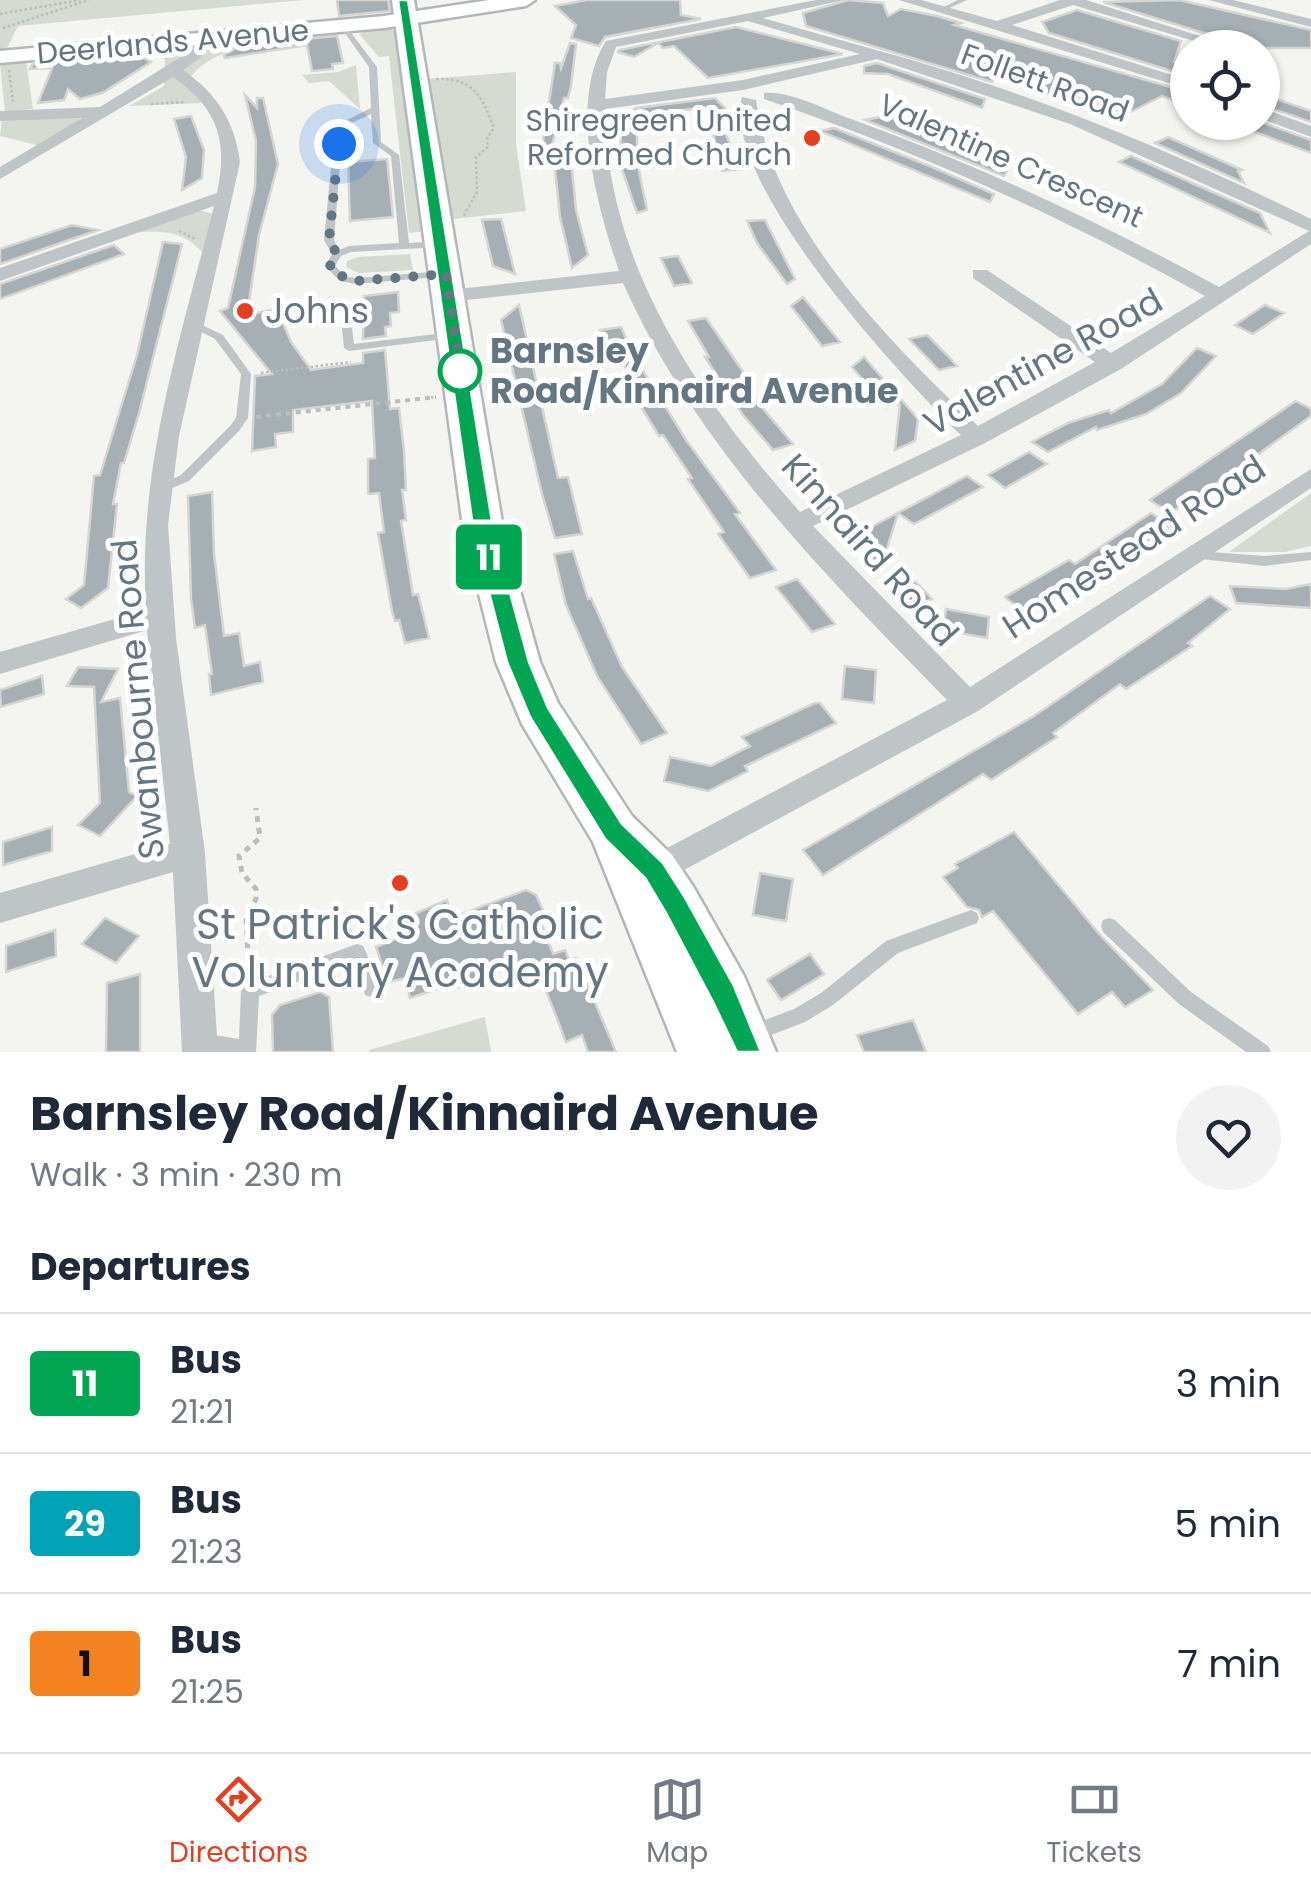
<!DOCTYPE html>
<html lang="en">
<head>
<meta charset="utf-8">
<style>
  :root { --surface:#fff; --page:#f2f2f3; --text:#1f2937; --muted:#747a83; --line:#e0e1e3; --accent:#e4401f }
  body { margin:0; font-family:Poppins,sans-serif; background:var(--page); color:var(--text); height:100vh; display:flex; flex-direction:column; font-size:38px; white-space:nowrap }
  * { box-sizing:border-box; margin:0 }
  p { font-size:32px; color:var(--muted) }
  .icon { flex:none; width:55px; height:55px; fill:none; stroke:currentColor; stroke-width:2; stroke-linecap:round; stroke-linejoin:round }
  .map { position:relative; height:1052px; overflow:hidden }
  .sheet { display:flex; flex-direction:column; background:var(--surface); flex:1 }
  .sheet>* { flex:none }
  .badge { padding:0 20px; border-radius:8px; font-size:35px; line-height:65px }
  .buttons { position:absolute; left:1170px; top:30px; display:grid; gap:20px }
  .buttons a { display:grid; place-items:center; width:110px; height:110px; border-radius:50%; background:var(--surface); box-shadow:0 2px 8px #0004; font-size:50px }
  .you { position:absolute; width:50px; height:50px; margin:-25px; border:8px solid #fff; border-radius:50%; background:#1a73e8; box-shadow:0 0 0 15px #1a73e833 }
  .map>.badge { position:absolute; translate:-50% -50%; box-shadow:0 0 0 5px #fff }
  h2 { padding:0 30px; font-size:38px; line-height:90px }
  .round { display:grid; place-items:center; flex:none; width:105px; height:105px; border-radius:52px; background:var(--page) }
  .overview { display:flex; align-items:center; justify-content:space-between; height:170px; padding:0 30px }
  h1 { font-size:48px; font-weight:700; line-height:75px }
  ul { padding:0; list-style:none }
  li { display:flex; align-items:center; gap:30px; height:140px; padding:0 30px; border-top:2px solid var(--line) }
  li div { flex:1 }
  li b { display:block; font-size:38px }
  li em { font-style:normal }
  li .badge { min-width:110px; font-weight:700; text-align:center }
  .menu { display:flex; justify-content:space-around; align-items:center; height:140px; border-top:2px solid var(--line); background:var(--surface); font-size:28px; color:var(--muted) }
  .menu a { display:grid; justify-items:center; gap:5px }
  .menu .on { color:var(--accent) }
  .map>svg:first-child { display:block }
</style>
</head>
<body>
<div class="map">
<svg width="1311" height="1052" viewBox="0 0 1311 1052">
  <rect width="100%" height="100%" fill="#f4f4f0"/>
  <!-- green -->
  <path fill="#d5dbd1" d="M0,0h303l-285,26 -13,26 -5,1z
    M381,25l17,7 28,199 -17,2 -20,-177 -10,1 -20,-23z
    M280,36c-35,13 -72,13 -95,48l17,19 -73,3 35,-20 1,-26 -14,-9 -24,-1z
    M26,61l7,48 -28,3 -5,-49z
    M356,65l4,44 -31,-28 -20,2 -7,-8 36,-3z
    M516,72v73l10,66 -73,8 -26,-140z
    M73,115l7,4 -2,7 -33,21 -45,-11 2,-17z
    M199,210l14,4 -11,38c-21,-23 -42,-21 -72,-19z
    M410,254l3,16 -54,3 -13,-6 1,-6 11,-4z
    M1311,493v53l-26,6h-56z
    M485,1017l6,35h-122v-2z"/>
  <!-- building -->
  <path fill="#a6afb3" stroke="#d5d5d3" stroke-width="2.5" d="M337,0h51l2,11 -51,5z
    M587,0h93l1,15 20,4 -96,18 -6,9 -28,-8 5,-13 -21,-19z
    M848,0l35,3 5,13 13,-7 36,7 24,7 -7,2 234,67v13l-26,-9 -45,23 -122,-44 -3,7 -186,-56 -3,-13z
    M1179,0l132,30v18h-96l-14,-5 8,-3 -2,-6 -104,-32z
    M1077,10l104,31 -7,21 14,5v9l-139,-43 -7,-11z
    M736,27l107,27 -135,24 -34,-32 -11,2 -5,-5 -24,14 -16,-5 1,-2z
    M337,36l6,27 -11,1 1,5 -21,2 -5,-26 -82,13 -1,-3 20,-11z
    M570,43l6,1 -5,42 -3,12h-4l-13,51 -9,-2 13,-84h5l1,5z
    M136,54l15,8 -49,31 -22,6 -12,-10 -4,11 -26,3 14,-35 -22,1 3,-5z
    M877,63l108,36 -3,9 -94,-34 -24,-1v-7z
    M1262,94l49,17v11l-49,-17z
    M245,95l12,13v-10h6l15,66 -19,71 -12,80 30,-6 14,33 20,28 52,-7v-10l22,-3 5,59 9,-1 5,43 2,39h-4l4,30 -5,1 12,74 5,-1 11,44 -24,5 -6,-23 -4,1 -3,-10 -14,-78 6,-1 -5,-39 -11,1v-35l7,-1 -3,-57 -79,9v22l-18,2 1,13 -24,4 3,-75 17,-2 -52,-63 8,-3 27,-121 1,-46z
    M715,98l10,10 5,23h-6l18,38 -20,2 -15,-64 -71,9 2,50 9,44 -10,3 -15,-44 -2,-50 16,-11z
    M191,116l13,34 -2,28 -20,12 4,-33 -12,-38z
    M885,116l53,18 72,31 -6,11 -139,-56z
    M1246,122h15l50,18v13l-72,-27z
    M834,128l98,39 62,27 -4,8 -170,-71z
    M1168,137l74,33 -4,1 6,12 -89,-40z
    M570,150l6,60 12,45 -16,13 -12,-51 -5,-49v-9z
    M1131,156l129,57 10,20 -151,-71z
    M387,159l6,58 -43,4 -2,-59z
    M501,219l8,31 6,24 -22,-8 -11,-46z
    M765,220l30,59 -8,5 -30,-41 -10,-22z
    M72,225l26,5 -98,34v-15z
    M163,242l19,2 -43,169 -15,50h-3l-8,41h4l-9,84 -27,20 -15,-9 18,-14 10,-109 6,-1 37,-120z
    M114,245l10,9 -124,45v-15z
    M678,256l14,27 -18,3 -13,-28z
    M398,292l1,20 -9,1 1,13 -6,1 1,9 -23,3 1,-43z
    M803,297l37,45 -18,4 -31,-40z
    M519,305l39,173 10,-1 14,57 -27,4 -13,-44 -41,-174z
    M1265,305l19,8 -31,21 -18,-9z
    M706,318l49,71 -7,2 45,53 -20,6 -30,-35 -38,-58h4l-21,-36z
    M621,327l14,31 51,82 54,73 -5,1 41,56 -26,8 -32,-44 6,-2 -36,-53 4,-1 -29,-43 -4,1 -22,-36h4l-18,-38 5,-3 -14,3 -14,-32z
    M927,335l20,20 10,11 -18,4 -30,-31z
    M1197,348l19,8 -35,37 -35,21 -49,16 -1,-3 -48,25 -16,-10 36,-19 41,-13 2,3 51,-29z
    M864,357l54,62 -3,22 -20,9 5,-46 -14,3 -34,-40z
    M1296,401l15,8v7l-86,62 -55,35 -20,-13z
    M1029,452l18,12 -42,24 -17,-13z
    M967,476l16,11 -69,37 -16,-11z
    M212,492l2,62 10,82 15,-3 5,33 16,-4 3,20 -52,13 -2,-21h3l-7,-49 -10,3 -4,-30 -3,-102z
    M898,513l-10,32 -6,24 -11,-12 -8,-2 8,-28z
    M1151,513l19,12 -67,46 -77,43 -21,-17 64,-37 6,4z
    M573,551l15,48 3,-1 31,69 45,66 -26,11 -44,-68 -31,-71 -12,-51z
    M905,571l6,6 21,22 -17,7 -26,-28z
    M797,579l24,28 14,17 -23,8 -36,-45z
    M1311,584v24l-75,-5 -6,-17 56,3z
    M1210,596l20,13 -42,34 4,3 -66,43 -6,-5 -67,49 4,4 -66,43 -8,-6 -160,101 -20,-25 231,-134z
    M946,609l43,8 -2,21 -44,-8z
    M845,666l31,4 -2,33 -32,-4z
    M78,667l40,2 -17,33 19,-4 9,94 8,4 -37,40 -22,-11 22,-22 -6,-116 -27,-1z
    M42,676l2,18 -43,13 -1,-17z
    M815,703h5l16,20 -91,43 3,5 -40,20 -44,-10 6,-24 41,9 39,-20 -8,-9z
    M52,827v24l-49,14v-23z
    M1014,832l86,103 53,55 -28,17 -13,-15 -34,22 -85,-103 -11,6 -3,-7 -12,-3 -24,-30 15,-9 -3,-4z
    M760,873l33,6 -7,42 -33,-6z
    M526,890l10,5 7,15 -3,10 13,34 12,-4 4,10 7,-2 40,94h-28l-6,-17 -16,7 -32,-83 -78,29 1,-6 -47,16 -4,-20 -18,4 -12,-35 30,-12 -4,-16 45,-19 4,18z
    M105,918l34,18 -23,27 -34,-19z
    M55,930l1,26 -50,16v-26z
    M810,954l14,20 -43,26 -14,-20z
    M140,974v78h-34l1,-69z
    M320,992l9,5 4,55h-60l-1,-37 8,-10z
    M913,1020l13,32h-62l-7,-17z"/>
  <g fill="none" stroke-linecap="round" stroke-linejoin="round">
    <!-- secondary casing -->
    <g stroke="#b1b7bb" stroke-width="5">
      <path id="secondary" d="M489,0h46l-9,6 -142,22 -384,35v-12l384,-35z"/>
    </g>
    <!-- primary casing -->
    <g stroke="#b2b7ba" stroke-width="5">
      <path id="primary" d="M392,0h22l90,534 36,128 18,41 74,113 40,39 22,33 50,88 32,76h-99l-84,-210 -71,-118 -26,-62 -32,-128z"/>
    </g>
    <!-- path-far2 -->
    <path stroke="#bbbdbf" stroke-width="2.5" stroke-dasharray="2.5 2.5" stroke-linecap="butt" d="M0,14l80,-14
      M3,28l86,-28
      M9,70l4,31
      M436,79c38,-1 46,17 58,49l-7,10 1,9 -12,10 1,35 -14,25
      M151,104l35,-2
      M179,231l18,9
      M261,373l90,-11
      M426,398l10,-1"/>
    <!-- path-far1 -->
    <path stroke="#bbbdbf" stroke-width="4" stroke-dasharray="5 5" stroke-linecap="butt" d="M256,417l180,-20"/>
    <!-- path -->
    <path stroke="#bbbdbf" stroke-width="5" stroke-dasharray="6 6" stroke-linecap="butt" d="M249,972l-3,-55 10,-18v-10l-14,-16 -3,-17 21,-18 -4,-30"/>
    <!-- lane -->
    <path fill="#bfc4c6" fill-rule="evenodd" d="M958,0h9l-24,11 -5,-1z
      M341,25h4l32,42 4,75 18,13 10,88 31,-2 5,3 -5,3 -89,5 -10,4 -6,10 11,11 10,1 89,-7 5,3 -2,2 -92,8 -16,-3 -15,-15 7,-12 -8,-14 11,-114 36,-18 -2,-41 -29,-41zM371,114l2,29 18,13 8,87 -50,3 -10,4 -5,-10 9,-113z
      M196,322l27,13 28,39 -3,44 -9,13 -50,50 -29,12 -4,-1 -2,-3 2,-3 25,-11 50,-50 5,-7 5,-44 -26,-35 -23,-12v-4z
      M347,325l5,3 2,16 98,-12 5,3 -5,3 -103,13 -5,-3 -2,-20z
      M1197,551l68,5 46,-4v8l-46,6 -73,-8 -1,-3z
      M971,910l6,3 2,5 -2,5 -79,30 -65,52 -28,17 -55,21 -6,-3 -3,-6 3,-6 50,-19 27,-16 65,-52z
      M1109,918l6,2 76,72 77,54 3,6h-25l-67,-48 -76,-72 -2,-6 2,-6z
      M357,944l6,2 3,6 14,37 -3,6 -6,2 -6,-2 -13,-33 -93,34 -3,56h-49l-11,-4 -3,-6 3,-6 6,-3 37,6 2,-48 3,-6z"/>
    <!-- street -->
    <path fill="#bfc4c6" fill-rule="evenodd" d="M816,0h28l-81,18c74,22 149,40 222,65 112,37 220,84 326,136v25l-190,125 -136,74 -172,83 157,161 341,-218v19l-333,223 -331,179 -12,-5 -4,-10 4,-10 312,-165c-122,-125 -252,-255 -324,-417l-174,19 -10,-6 10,-6 170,-19c-21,-63 -52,-168 -13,-230zM748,21l112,33 -117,26 -138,19 2,-27 9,-25zM877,59l193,65 239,107 -90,56c-119,-65 -241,-122 -368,-168 -25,-9 -62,-29 -87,-26v6c153,52 299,118 441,197l-94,57 -124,-83h-14v8l122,84 -117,64c-87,-82 -207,-202 -222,-326l-14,-3c-22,84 160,281 219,338l-161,77c-100,-113 -194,-247 -195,-403l138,-19z
      M899,0h22l76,21 63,-21h26l120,38 -12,3 -121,-36 -61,20 176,55v9z
      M1209,0h24l78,19v8z
      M200,36l7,4 -6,17 -18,13c33,23 52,51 57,92l-61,274 -11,89 8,113 29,215 13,199h-36l-9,-180 -173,51v-30l170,-49 -23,-214 -147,44v-22l146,-42c-9,-140 34,-269 68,-404l-214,75v-13l217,-75c11,-53 1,-84 -44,-116l-173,102v-12l82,-49 -82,3v-10l100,-4 89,-55 4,-12z
      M1262,108l49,18v11l-49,-18z"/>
    <!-- secondary -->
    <use href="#secondary" fill="#fff" fill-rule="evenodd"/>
    <!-- primary -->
    <use href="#primary" fill="#fff" fill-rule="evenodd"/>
  </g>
  <!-- line -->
  <path fill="#00a651" stroke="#fff" stroke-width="2.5" d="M398,0h10l86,534 35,128 19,46 74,116 41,39 21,33 50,90 27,66h-24l-24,-50 -47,-89 -21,-35 -40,-39 -75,-122 -23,-55 -33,-128z"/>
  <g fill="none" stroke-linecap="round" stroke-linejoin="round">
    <!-- walk -->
    <path stroke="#637681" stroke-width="10" stroke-dasharray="0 18" d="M339,144l-10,96 8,14 -7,12 3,7 23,8 90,-7 14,97"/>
  </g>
  <!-- markers -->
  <g fill="#e4401f" stroke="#fff" stroke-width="4">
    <circle cx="812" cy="138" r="10"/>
    <circle cx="245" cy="311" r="10"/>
    <circle cx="400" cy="883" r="10"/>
  </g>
  <circle fill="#fff" stroke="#00a651" stroke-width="5" cx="460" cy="371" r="20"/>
  <g text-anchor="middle" stroke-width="10" stroke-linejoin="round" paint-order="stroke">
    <!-- far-street labels -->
    <g font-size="30" fill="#637681" stroke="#fff">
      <text transform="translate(173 42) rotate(-5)" y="10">Deerlands Avenue</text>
      <text transform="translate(1045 83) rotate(20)" y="10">Follett Road</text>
      <text transform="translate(1011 161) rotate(24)" y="10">Valentine Crescent</text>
    </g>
    <!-- far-poi labels -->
    <g font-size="30" fill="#637681" stroke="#fff" text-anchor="end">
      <text x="792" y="131">Shiregreen United<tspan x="792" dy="34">Reformed Church</tspan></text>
    </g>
    <!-- poi labels -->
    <g font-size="35" fill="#637681" stroke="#fff" text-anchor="start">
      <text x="265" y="323">Johns</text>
    </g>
    <!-- stop labels -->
    <g font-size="35" font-weight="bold" fill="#637681" stroke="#fff" text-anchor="start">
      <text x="490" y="363">Barnsley<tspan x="490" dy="40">Road/Kinnaird Avenue</tspan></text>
    </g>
    <!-- street labels -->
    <g font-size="35" fill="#637681" stroke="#fff">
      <text transform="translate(1043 362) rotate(-29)" y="12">Valentine Road</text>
      <text transform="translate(1134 547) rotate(-33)" y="12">Homestead Road</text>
      <text transform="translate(870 550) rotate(48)" y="12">Kinnaird Road</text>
      <text transform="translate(138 699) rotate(-95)" y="12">Swanbourne Road</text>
    </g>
    <!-- near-poi labels -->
    <g font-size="42" fill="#637681" stroke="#fff">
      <text x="400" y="939">St Patrick's Catholic<tspan x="400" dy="48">Voluntary Academy</tspan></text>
    </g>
  </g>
</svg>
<div class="buttons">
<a><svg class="icon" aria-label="locate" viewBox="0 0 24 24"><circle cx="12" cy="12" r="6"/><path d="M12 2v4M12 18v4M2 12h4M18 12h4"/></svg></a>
</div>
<div class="you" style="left:339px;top:144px"></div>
<b class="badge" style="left:489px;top:557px;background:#00a651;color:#fff">11</b>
</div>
<section class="sheet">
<div class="overview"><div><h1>Barnsley Road/Kinnaird Avenue</h1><p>Walk · 3 min · 230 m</p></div><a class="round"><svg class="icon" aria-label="heart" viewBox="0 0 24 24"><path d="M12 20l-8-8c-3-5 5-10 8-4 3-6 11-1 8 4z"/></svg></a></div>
<h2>Departures</h2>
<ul>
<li><span class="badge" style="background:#00a651;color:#fff">11</span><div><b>Bus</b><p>21:21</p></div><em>3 min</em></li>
<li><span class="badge" style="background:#00a3b4;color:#fff">29</span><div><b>Bus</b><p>21:23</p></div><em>5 min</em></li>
<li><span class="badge" style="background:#f58220;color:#111">1</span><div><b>Bus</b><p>21:25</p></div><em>7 min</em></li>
</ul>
</section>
<nav class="menu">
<a class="on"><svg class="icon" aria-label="directions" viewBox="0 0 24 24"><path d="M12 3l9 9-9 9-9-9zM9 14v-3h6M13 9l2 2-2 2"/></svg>Directions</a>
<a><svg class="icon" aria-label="map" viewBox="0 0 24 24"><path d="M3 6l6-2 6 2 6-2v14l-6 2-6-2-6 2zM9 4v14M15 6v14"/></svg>Map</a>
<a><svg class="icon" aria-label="tickets" viewBox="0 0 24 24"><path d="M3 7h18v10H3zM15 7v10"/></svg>Tickets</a>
</nav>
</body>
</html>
